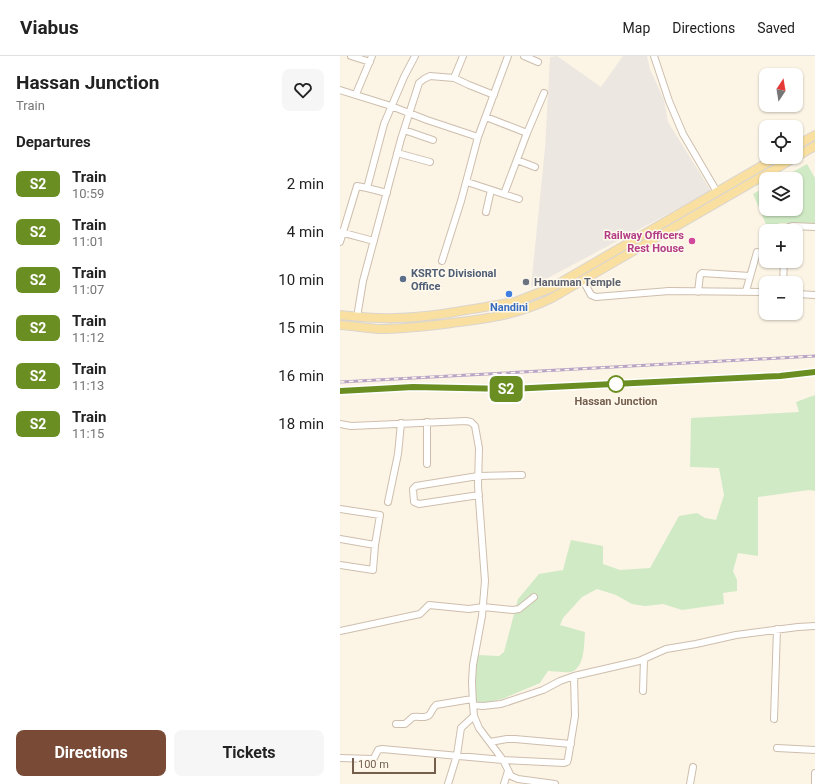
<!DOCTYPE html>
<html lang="en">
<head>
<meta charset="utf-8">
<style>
  :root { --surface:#fff; --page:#f6f6f6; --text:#222; --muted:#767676; --line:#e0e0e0; --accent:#794b36 }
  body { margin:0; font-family:Roboto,sans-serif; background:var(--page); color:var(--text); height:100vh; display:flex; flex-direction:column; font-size:15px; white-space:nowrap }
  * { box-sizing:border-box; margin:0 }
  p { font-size:13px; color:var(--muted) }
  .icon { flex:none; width:22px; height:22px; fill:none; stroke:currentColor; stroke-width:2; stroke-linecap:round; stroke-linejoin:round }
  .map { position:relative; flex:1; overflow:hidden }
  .side { display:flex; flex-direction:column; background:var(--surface); width:340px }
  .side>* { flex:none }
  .badge { padding:0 8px; border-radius:6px; font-size:14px; line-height:26px }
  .needle { width:26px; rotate:12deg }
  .controls { position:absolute; left:419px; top:12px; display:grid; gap:8px }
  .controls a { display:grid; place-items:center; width:44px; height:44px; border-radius:8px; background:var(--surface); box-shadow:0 1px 3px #0004; font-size:20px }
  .scale { position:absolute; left:12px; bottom:10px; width:84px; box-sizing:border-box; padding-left:4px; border:2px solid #755e4b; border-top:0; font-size:11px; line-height:14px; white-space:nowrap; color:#755e4b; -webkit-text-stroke:3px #fff9ed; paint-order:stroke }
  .map>.badge { position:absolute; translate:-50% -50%; box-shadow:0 0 0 2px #fff }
  h2 { padding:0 16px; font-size:15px; line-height:36px }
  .round { display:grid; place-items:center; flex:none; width:42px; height:42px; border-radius:8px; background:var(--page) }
  .summary { display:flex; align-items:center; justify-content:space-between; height:68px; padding:0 16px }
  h1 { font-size:19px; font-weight:700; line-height:30px }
  .button { display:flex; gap:8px; margin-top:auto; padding:8px 16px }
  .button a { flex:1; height:46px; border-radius:8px; background:var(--accent); color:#fff; font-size:16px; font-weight:700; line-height:46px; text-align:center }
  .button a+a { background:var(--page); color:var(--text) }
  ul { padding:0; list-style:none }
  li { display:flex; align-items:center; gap:12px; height:48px; padding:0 16px }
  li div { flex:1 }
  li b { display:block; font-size:15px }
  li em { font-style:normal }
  li .badge { min-width:44px; font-weight:700; text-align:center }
  header { display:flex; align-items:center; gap:24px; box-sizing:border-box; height:56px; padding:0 20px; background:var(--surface); border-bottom:1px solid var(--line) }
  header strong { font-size:19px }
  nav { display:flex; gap:22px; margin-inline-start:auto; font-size:14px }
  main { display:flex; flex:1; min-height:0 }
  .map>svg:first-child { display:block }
</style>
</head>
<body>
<header>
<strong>Viabus</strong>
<nav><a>Map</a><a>Directions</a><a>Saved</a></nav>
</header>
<main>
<section class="side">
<div class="summary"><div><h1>Hassan Junction</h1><p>Train</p></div><a class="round"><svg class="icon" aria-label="heart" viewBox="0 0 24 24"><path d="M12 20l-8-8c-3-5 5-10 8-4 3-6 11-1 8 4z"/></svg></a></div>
<h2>Departures</h2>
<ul>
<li><span class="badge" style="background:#6b8e23;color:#fff">S2</span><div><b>Train</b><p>10:59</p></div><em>2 min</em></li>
<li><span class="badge" style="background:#6b8e23;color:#fff">S2</span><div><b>Train</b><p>11:01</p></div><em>4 min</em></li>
<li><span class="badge" style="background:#6b8e23;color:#fff">S2</span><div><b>Train</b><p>11:07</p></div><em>10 min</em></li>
<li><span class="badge" style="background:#6b8e23;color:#fff">S2</span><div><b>Train</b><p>11:12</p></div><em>15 min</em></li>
<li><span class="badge" style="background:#6b8e23;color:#fff">S2</span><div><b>Train</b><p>11:13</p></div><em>16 min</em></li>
<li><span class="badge" style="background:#6b8e23;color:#fff">S2</span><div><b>Train</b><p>11:15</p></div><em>18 min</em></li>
</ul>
<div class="button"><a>Directions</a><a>Tickets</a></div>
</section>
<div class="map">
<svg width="475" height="728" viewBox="0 0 475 728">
  <rect width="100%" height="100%" fill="#fcf5e6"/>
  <!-- industrial -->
  <path fill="#ece7e0" d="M217,0l44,31 22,-31h24l3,13 14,31 4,22 43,69 -180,96 14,-139 5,-91z"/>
  <!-- green -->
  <path fill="#d0eac5" d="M467,108l8,14v46l-35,-1 -12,6 -15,-35 13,-7v22h30v-30h-16z
    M475,339v96l-6,-1 -51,7v59l-20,-3 -5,18 4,9v11l-14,2 1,11 -42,6 -19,-6 -18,2 -13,-2 -16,-9 -19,-6 -15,8 -19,21 -3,7 25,7c-1,12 0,36 -14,40 -5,1 -17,-1 -23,-1l-8,12 -38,16 -17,4 -9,-2 -1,-30 3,-16 21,1 5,-4 14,-53 21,-25 24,-4 8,-30 32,6v18l17,6 30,-2 29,-52 18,-3 8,5 11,2 8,-25 -5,-27 -29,-1 1,-49 108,-6 -3,-10z"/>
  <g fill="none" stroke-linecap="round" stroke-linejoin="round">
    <!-- minor casing -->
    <g stroke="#cebead" stroke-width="8">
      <path id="minor" d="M11,0l19,6
        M184,0l14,6
        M314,0l15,45 14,33 34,58
        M114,22l9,-22
        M0,34l51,16 36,14 51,17
        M16,38l16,-38
        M146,61l41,16
        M64,74l29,10
        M57,97l33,9
        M177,104l18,7
        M127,126l52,17
        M27,132l20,5
        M164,138l23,-61 17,-40
        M146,156l5,-22
        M447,175l2,-4 4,-1 22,1
        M0,176l34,9
        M0,186l17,-56 10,2 17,-64 20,-47 11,-21
        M102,205l19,-60 17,-64 30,-81
        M243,224l8,15 5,2 73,-6 97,1
        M443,227l1,-22
        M406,235l11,-39
        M358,236l2,-17 2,-2 48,3
        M456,238l19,1
        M17,261l6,-36 38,-142 18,-56 5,-4 6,-3 24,2 15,7 25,10
        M87,366v42
        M0,368l11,2 115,-5 5,1 4,4 4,22 -1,38 7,95 -3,35 -9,49 -1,17 1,23 10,1 18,-2 42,-14 17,-9 14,-5 65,-15 27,-12 30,-5 40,-9 62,-8 17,-1
        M139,439l-60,9 -5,-2 -1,-13 3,-3 62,-10 44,-1
        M48,446l10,-48 3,-31
        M0,453l40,6 -5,30 -2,25 -33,-5
        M0,483l35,6
        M0,575l80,-17 9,-9 40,4 14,-2 30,3 6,-1 15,-12
        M303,635l1,-32
        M133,649l1,11 5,12 24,32 8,16 7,3 37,5
        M434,663l3,-90
        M56,668h9l8,-7c6,-1 14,2 17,-3 2,-4 3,-6 6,-9l36,-6
        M150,686l17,-3h8l56,5
        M437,692l38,2
        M0,702l32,1 2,-1 4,-8 4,-1 121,11 61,3 3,-1 1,-3 7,-43 -1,-40
        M108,728l9,-29 4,-27 13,-12
        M164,728l4,-13
        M350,728l3,-17
        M475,728v-11"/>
    </g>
    <!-- major casing -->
    <g stroke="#dbd5d0" stroke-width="10">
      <path id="major" d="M456,90l19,-11
        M0,259c19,2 37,4 56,3 40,-1 80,-10 119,-16l36,-14 226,-131
        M0,269c13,1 26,3 39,4 25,0 49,-3 73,-6 38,-5 65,-8 100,-25l263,-152"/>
    </g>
    <!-- minor -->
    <use href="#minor" stroke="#fff" stroke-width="6"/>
    <!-- major -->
    <use href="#major" stroke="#f9e0a0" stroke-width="8"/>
    <!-- rail casing -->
    <g stroke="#b9a4c6" stroke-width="3">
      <path id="rail" d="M0,326l475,-26
        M0,335l73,-4 97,2 269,-13 36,-4"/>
    </g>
    <!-- rail -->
    <use href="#rail" stroke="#fff9ed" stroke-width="1.5" stroke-dasharray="4.5" stroke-linecap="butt"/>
  </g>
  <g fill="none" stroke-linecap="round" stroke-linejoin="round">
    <!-- line casing -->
    <g stroke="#fff" stroke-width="9">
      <path id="line" d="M0,335l73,-4 97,2 270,-13 35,-4"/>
    </g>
    <!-- line -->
    <use href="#line" stroke="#6b8e23" stroke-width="6"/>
  </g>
  <!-- markers -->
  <circle fill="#d1479c" stroke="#fff9ed" stroke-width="1.5" cx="352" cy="185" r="4"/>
  <circle fill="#5c6f8a" stroke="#fff9ed" stroke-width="1.5" cx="63" cy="223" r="4"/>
  <circle fill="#6b7280" stroke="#fff9ed" stroke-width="1.5" cx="186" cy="226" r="4"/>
  <circle fill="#3f7fe0" stroke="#fff9ed" stroke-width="1.5" cx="169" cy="238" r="4"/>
  <circle fill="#fff" stroke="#6b8e23" stroke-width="2" cx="276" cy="328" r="8"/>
  <g text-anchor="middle" stroke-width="3" stroke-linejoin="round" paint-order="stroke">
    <!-- hotel labels -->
    <g font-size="11" font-weight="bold" fill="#b23c85" stroke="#fff9ed" text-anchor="end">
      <text x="344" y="183">Railway Officers<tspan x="344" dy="13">Rest House</tspan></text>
    </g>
    <!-- service labels -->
    <g font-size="11" font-weight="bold" fill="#4e5e75" stroke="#fff9ed" text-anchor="start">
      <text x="71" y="221">KSRTC Divisional<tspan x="71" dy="13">Office</tspan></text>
    </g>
    <!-- worship labels -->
    <g font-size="11" font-weight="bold" fill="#5b616d" stroke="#fff9ed" text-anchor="start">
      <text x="194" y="230">Hanuman Temple</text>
    </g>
    <!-- shop labels -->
    <g font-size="11" font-weight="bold" fill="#366cbe" stroke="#fff9ed">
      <text x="169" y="255">Nandini</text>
    </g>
    <!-- stop labels -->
    <g font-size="11" font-weight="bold" fill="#755e4b" stroke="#fff9ed">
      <text x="276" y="349">Hassan Junction</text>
    </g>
  </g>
</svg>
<div class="controls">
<a><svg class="needle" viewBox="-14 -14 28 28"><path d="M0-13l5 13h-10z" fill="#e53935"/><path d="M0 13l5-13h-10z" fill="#767676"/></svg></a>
<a><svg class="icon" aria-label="locate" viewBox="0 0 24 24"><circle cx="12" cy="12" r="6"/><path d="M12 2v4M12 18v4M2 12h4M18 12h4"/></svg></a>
<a><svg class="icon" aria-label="layers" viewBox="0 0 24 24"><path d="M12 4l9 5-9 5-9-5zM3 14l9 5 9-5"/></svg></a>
<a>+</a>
<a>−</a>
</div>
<div class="scale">100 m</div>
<b class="badge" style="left:166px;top:333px;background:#6b8e23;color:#fff">S2</b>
</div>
</main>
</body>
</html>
